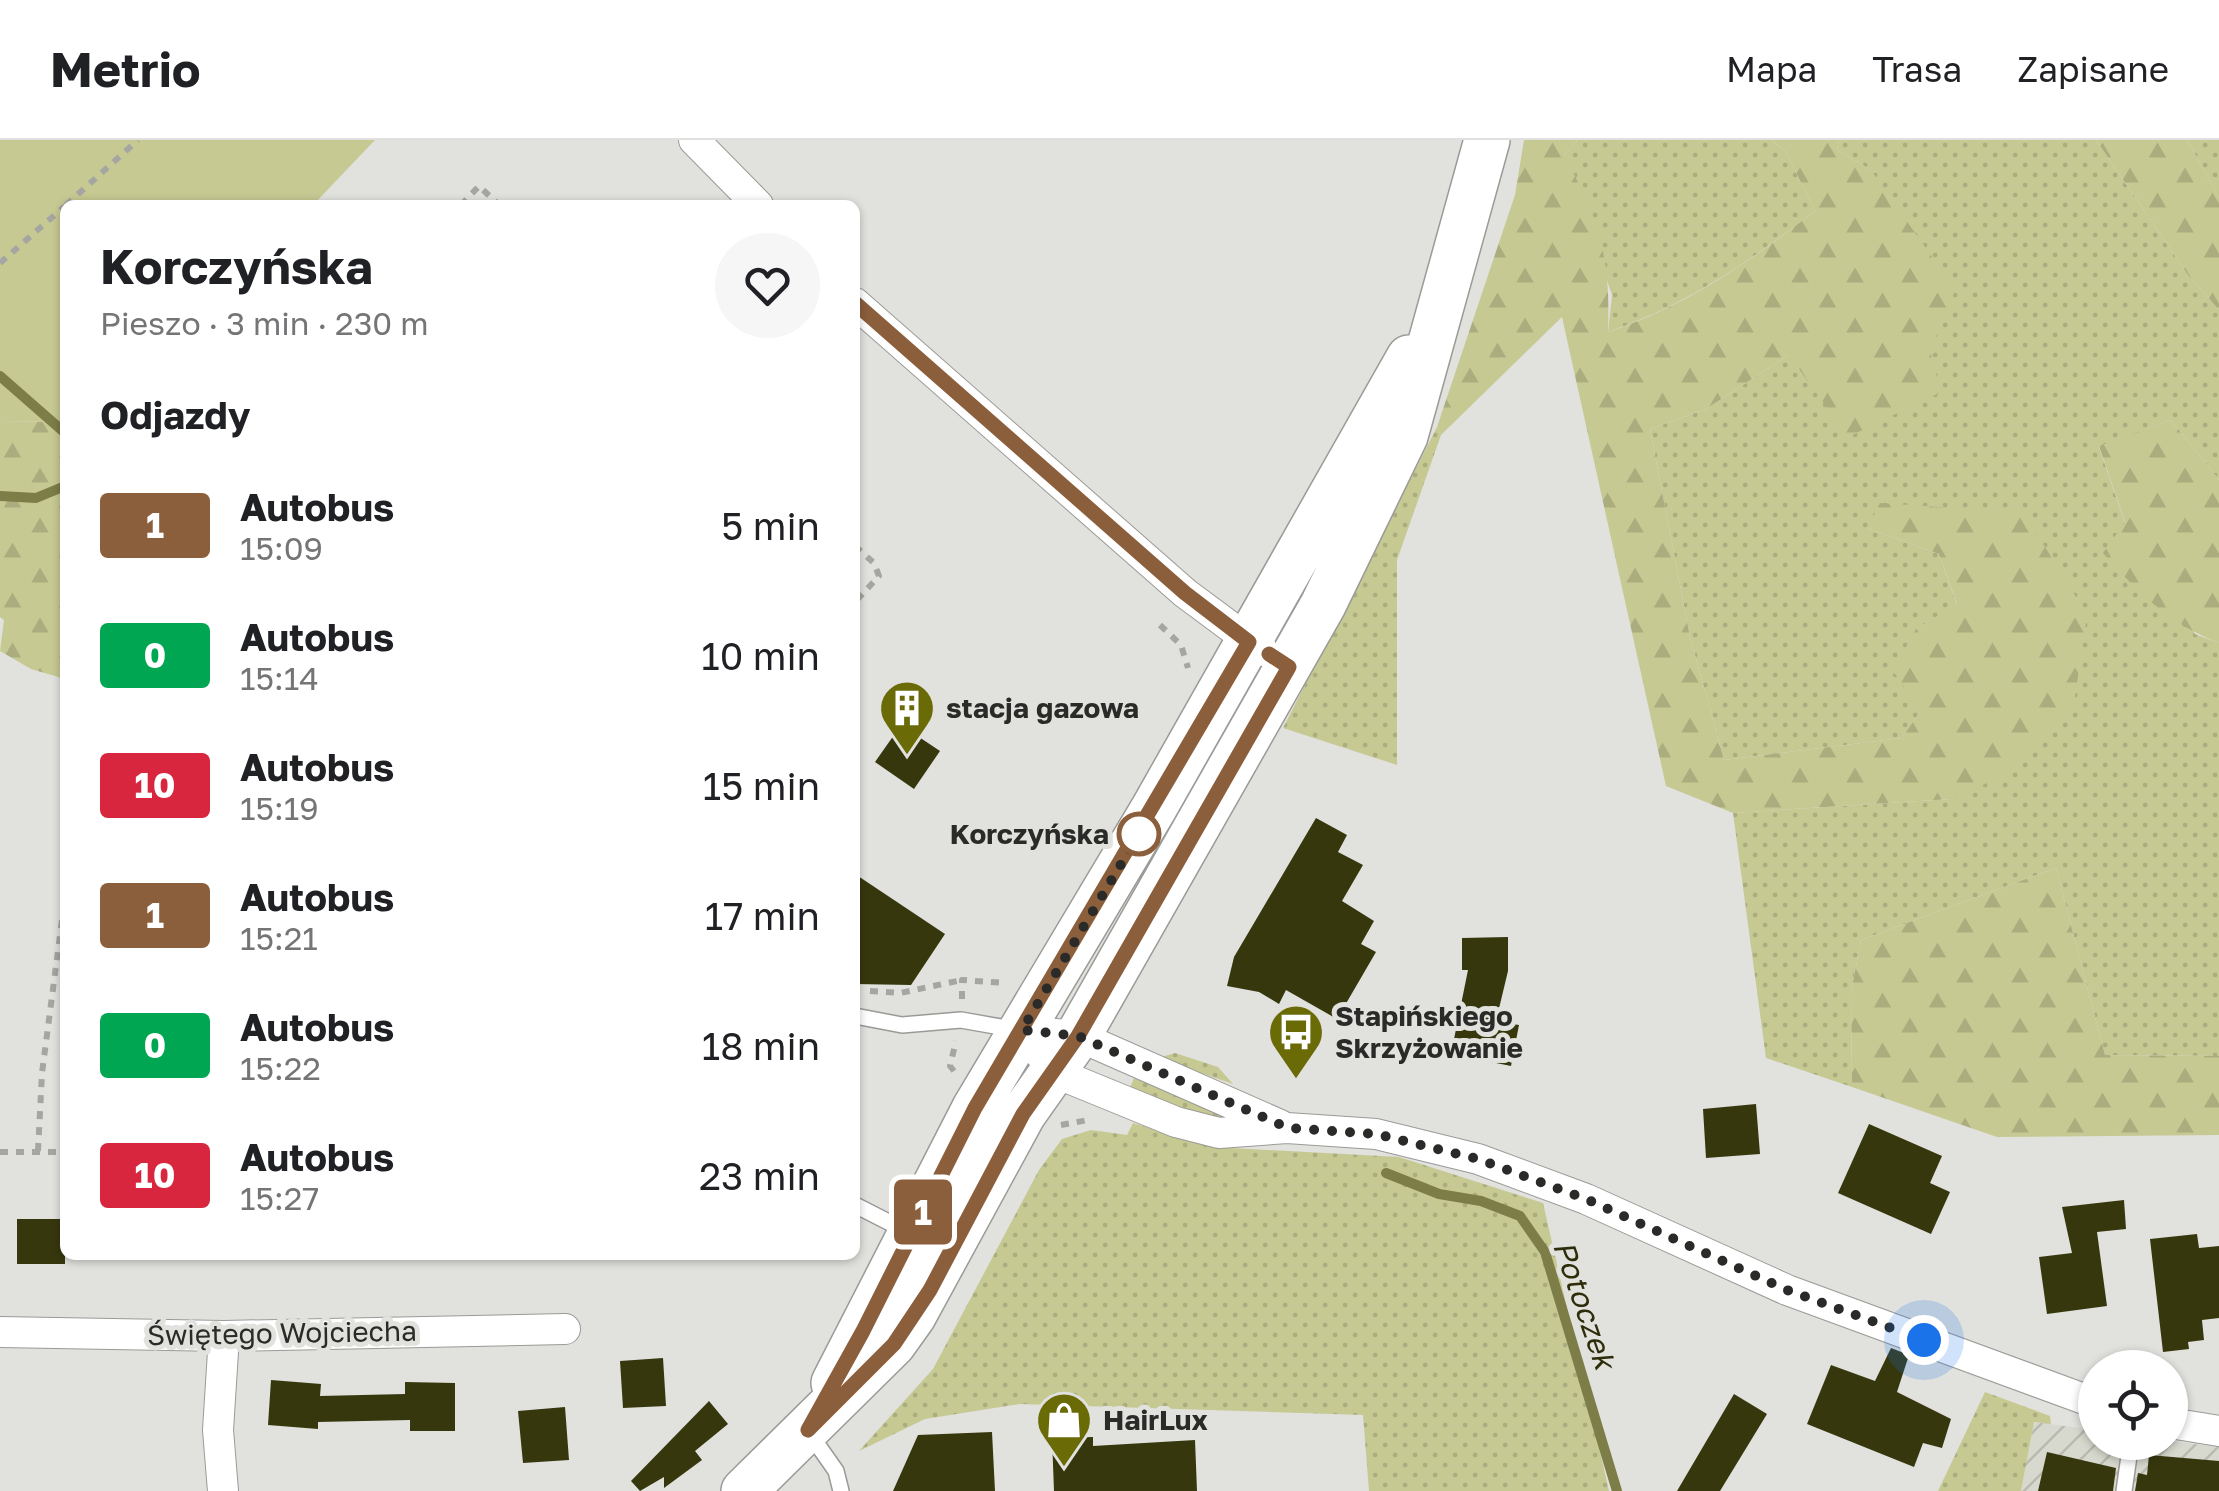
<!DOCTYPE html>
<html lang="pl">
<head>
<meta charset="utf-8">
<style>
  :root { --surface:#fff; --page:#f6f6f6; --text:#202124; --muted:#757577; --line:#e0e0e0 }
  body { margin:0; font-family:"Golos Text",sans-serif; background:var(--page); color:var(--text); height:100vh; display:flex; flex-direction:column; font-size:38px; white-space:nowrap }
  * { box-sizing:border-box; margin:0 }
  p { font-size:32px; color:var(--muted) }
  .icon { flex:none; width:55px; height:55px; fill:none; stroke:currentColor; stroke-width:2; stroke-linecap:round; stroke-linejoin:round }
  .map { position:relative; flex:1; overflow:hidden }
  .sheet { position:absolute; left:60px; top:60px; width:800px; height:1060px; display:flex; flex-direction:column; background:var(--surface); border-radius:15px; box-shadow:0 2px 8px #0004 }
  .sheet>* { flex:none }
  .badge { padding:0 20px; border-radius:8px; font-size:35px; line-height:65px }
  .fabs { position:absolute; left:2078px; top:1210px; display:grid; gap:20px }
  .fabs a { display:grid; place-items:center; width:110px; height:110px; border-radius:50%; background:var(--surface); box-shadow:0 2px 8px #0004; font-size:50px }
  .you { position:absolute; width:50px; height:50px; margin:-25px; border:8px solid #fff; border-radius:50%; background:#1a73e8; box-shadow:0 0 0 15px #1a73e833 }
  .map>.badge { position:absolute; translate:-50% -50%; box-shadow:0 0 0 5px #fff }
  h2 { padding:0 40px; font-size:38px; line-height:90px }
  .round { display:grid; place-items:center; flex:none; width:105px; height:105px; border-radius:52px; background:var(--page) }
  .head { display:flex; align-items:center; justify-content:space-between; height:170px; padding:0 40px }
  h1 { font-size:48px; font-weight:700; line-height:75px }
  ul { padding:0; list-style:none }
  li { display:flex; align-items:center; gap:30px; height:130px; padding:0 40px }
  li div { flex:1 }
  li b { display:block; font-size:38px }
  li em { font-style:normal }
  li .badge { min-width:110px; font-weight:700; text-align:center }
  header { display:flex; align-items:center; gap:60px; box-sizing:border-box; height:140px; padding:0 50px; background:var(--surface); border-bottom:2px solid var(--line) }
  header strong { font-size:48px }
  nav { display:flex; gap:55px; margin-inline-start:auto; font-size:35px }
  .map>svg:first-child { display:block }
</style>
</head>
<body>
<header>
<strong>Metrio</strong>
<nav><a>Mapa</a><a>Trasa</a><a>Zapisane</a></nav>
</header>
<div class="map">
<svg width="2219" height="1351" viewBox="0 0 2219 1351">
  <defs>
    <pattern id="industrial-furrows" width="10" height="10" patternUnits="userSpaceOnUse" patternTransform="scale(2.5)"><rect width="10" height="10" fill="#d8d9ce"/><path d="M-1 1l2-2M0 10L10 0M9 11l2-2" fill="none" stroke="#babab1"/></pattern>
    <pattern id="grass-dots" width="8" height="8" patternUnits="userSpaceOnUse" patternTransform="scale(2.5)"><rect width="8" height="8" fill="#c7c993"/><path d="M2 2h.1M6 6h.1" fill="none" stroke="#abad7f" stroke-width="1.8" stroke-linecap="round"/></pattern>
    <pattern id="forest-firs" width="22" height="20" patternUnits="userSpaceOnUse" patternTransform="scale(2.5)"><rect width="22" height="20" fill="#c7c993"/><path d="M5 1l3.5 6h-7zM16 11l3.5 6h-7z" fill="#abad7f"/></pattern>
  </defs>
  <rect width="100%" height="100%" fill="#e1e1de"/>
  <!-- industrial -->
  <path fill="url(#industrial-furrows)" d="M2034,1282l61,8v12l75,-1 49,6v44h-198z"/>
  <!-- grass -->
  <path fill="url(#grass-dots)" d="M1578,0h193l15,12 29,59c-65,50 -128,94 -207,121l4,-37 -48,-140z
    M1839,0h257l92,135 31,35v170l-48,-60 -72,27 26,76 70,111 24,9v413l-114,-1 -49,-187 -195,72 -10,52 1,95 -86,-29 -33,-245 218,-14 73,-286 -157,15 72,26 18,51 -41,24 6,80 -20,29 -178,22 -34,-123 -40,-208 56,-20 83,-54 82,-185 -34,-20z
    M2187,0h32v57z
    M1437,287l4,8 -44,125v205l-114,-37z
    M1175,913l43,14 15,17 -75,-26z
    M1134,938l94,39 -1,6 -99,-30z
    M1133,983l79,24 187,10 144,46 66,288h-240l-6,-76 -343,-11 -95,15 -66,32 74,-82 106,-199 23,-31 29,-9 36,5z
    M1985,1252l65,24 1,8 -17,-2 -13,69h-83z"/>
  <!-- forest -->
  <path fill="url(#forest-firs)" d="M1524,0h54l-14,15c35,65 47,103 44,177 79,-26 142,-71 207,-121l-29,-59 -15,-12h68l-2,10 34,20 84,120 -25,61 11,41 -93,45 -59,-82 -83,54 -56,20 40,208 34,123 178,-22 19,-28 -28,-39 23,-42 41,-25 -18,-50 -72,-26 13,-25 144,10 63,102 -13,88 -78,76 -45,20 -218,14 -67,-27 -104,-469 -121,118 -4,-8 78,-232z
    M2096,0h91l32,57v113l-31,-35z
    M2171,280l48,60v163c-49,-19 -82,-51 -116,-90l22,-31 -26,-76z
    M0,281l65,1v257l-34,-10 -31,-18 4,-31 -4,-3z
    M2056,728l49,187 114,1v79l-222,2 -145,-50 -1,-95 10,-52z"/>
  <!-- green -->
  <path fill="#c7c993" d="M0,0h375l-62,65h-248v217l-65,-1z"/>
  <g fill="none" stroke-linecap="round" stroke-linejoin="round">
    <!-- stream -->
    <path stroke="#7c7d47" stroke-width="10" d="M0,236l65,57
      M0,356l36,2 29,-12
      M1386,1033l53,21 42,7 39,15 25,36 72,239"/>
  </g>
  <!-- building -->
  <path fill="#37370e" d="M901,585l39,26 -26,38 -39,-27z
    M1316,678l31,17 -9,17 25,13 -21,36 32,20 -13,23 15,8 -39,67 -51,-29 -7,14 -20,-12 -32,-6 7,-29z
    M855,734l90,60 -34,51 -56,-1z
    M1508,797v34l-12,50 23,4 -8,41 -60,-12 17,-84h-6v-32z
    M1756,964l4,50 -54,4 -3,-49z
    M1869,984l73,32 -12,27 20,9 -19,42 -93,-41z
    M2124,1060l2,29 -29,3 10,74 -60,8 -8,-57 33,-4 -10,-46z
    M17,1079h48v45h-48z
    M2197,1094l2,14 20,-2v72l-17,2 2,20 -16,2 1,7 -26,3 -13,-113z
    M1891,1208l18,7 -12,37 54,27 -9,29 -19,-5 -9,24 -107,-43 24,-59 44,16z
    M663,1218l3,48 -43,2 -3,-47z
    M271,1240l50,4 -1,12 85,-2v-12l50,1v48h-45v-11l-92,2v7l-50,-4z
    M1734,1254l33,20 -47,77h-43z
    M709,1261l19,23 -33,27 7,9 -38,28v-11l-24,14 -9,-10z
    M565,1267l4,53 -46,3 -5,-52z
    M992,1292l3,59h-102l25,-56z
    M1093,1297v9l102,-6 2,51h-143l-2,-53z
    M2047,1312l69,16 -3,23h-75z
    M2149,1315l70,6v30h-84l3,-18 9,2z"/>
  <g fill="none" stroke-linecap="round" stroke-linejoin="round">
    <!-- lane casing -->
    <g stroke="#9a9a97" stroke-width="18">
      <path id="lane" d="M855,876l47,9 59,-5 57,10
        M855,1065l53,27
        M810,1294l26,37 5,20
        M2124,1351l7,-49"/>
    </g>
    <!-- street casing -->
    <g stroke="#9a9a97" stroke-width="32">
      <path id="street" d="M694,0l64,65
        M855,163l330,290 78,58
        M1021,891l35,42 120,49 43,11 68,-5 89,6 102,25 108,40 201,91 308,113
        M1021,891l57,5 202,89
        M0,1192l224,4 341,-7
        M2170,1283l49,8
        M223,1351l-5,-61 6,-94"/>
    </g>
    <!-- secondary casing -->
    <g stroke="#9a9a97" stroke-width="48">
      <path id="secondary" d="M834,1243l141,-275 179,-300 255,-450
        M744,1351l149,-147 20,-28 110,-202 55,-78 245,-431 82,-169 82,-296"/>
    </g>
    <!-- path -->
    <path stroke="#a5a5a2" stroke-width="6" stroke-dasharray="8 8" stroke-linecap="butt" d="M66,65l72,-65
      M461,65l18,-19 20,19
      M0,123l65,-57
      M855,406l19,17 5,13 -24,26
      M1160,485l21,20 7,23
      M870,851l30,2 62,-13
      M962,859v-19l44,3
      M954,931l-4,-5 6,-25
      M1061,985l27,-5
      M38,1011l4,-78 23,-176
      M0,1012h65"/>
    <!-- lane -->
    <use href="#lane" stroke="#fff" stroke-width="15"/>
    <!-- street -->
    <use href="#street" stroke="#fff" stroke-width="30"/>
    <!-- secondary -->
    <use href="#secondary" stroke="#fff" stroke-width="45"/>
  </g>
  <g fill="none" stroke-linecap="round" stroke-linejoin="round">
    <!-- line casing -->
    <g stroke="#fff" stroke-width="22">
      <path id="line" d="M855,163l330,290 64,49 -274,466 -112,223 -55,99 86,-86 36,-54 93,-176 55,-78 211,-369 -20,-13"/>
    </g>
    <!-- line -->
    <use href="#line" stroke="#8b5e3c" stroke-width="15"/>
    <!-- walk -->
    <path stroke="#2a2a29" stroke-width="10" stroke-dasharray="0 18" d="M1139,694l-117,196 56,6 210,92 88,6 102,25 108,40 201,91 137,50"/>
  </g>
  <!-- icons -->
  <defs>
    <g id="building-pin" transform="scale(2.875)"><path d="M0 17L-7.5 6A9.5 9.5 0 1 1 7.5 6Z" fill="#6a6a07" stroke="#e1e1de"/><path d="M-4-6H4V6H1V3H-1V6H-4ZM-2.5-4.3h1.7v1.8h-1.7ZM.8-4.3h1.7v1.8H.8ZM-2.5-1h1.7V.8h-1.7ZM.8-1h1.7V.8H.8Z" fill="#fff"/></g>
    <g id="bus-pin" transform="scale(2.875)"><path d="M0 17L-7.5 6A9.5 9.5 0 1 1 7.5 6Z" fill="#6a6a07" stroke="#e1e1de"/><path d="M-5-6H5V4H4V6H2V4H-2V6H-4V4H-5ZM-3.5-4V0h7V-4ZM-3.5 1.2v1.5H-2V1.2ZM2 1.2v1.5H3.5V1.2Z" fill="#fff"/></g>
    <g id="shop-pin" transform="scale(2.875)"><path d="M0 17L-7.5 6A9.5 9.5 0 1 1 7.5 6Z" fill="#6a6a07" stroke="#e1e1de"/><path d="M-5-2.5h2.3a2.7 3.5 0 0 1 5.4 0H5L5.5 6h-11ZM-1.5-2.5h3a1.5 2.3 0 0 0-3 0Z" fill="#fff"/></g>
  </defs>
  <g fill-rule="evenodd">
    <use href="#building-pin" x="907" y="568"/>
    <use href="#bus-pin" x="1296" y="892"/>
    <use href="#shop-pin" x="1064" y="1280"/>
  </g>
  <!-- markers -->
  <circle fill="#fff" stroke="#8b5e3c" stroke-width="5" cx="1139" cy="694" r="20"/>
  <g text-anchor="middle" stroke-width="10" stroke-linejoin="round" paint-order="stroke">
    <!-- poi labels -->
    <g font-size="28" font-weight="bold" fill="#2a2a29" stroke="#e1e1de" text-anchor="start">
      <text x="946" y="578">stacja gazowa</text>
      <text x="1335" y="886">Stapińskiego<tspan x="1335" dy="32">Skrzyżowanie</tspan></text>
      <text x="1103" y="1290">HairLux</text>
    </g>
    <!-- stop labels -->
    <g font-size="28" font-weight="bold" fill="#2a2a29" stroke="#e1e1de" text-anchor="end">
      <text x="1109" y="704">Korczyńska</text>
    </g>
    <!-- street labels -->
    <g font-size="28" fill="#2a2a29" stroke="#e1e1de">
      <text transform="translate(282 1193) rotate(-1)" y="10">Świętego Wojciecha</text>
    </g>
    <!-- water labels -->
    <g font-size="30" font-style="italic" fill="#2d2d0a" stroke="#e1e1de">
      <text transform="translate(1584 1165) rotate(71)" y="10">Potoczek</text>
    </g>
  </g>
</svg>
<div class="fabs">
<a><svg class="icon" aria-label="locate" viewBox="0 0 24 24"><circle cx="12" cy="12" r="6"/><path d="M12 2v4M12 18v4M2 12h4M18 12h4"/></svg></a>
</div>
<div class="you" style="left:1924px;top:1200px"></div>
<b class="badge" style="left:923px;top:1072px;background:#8b5e3c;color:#fff">1</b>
<section class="sheet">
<div class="head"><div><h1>Korczyńska</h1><p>Pieszo · 3 min · 230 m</p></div><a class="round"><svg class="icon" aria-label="heart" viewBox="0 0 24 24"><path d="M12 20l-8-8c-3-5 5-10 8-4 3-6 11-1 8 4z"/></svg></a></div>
<h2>Odjazdy</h2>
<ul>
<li><span class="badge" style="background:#8b5e3c;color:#fff">1</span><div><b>Autobus</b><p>15:09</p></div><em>5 min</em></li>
<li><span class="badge" style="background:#00a651;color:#fff">0</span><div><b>Autobus</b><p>15:14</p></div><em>10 min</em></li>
<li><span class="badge" style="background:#d7263d;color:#fff">10</span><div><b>Autobus</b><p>15:19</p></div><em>15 min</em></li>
<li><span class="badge" style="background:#8b5e3c;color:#fff">1</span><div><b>Autobus</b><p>15:21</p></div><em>17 min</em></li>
<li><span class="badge" style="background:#00a651;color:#fff">0</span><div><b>Autobus</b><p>15:22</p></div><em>18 min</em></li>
<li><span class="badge" style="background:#d7263d;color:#fff">10</span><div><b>Autobus</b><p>15:27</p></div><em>23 min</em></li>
</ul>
</section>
</div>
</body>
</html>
